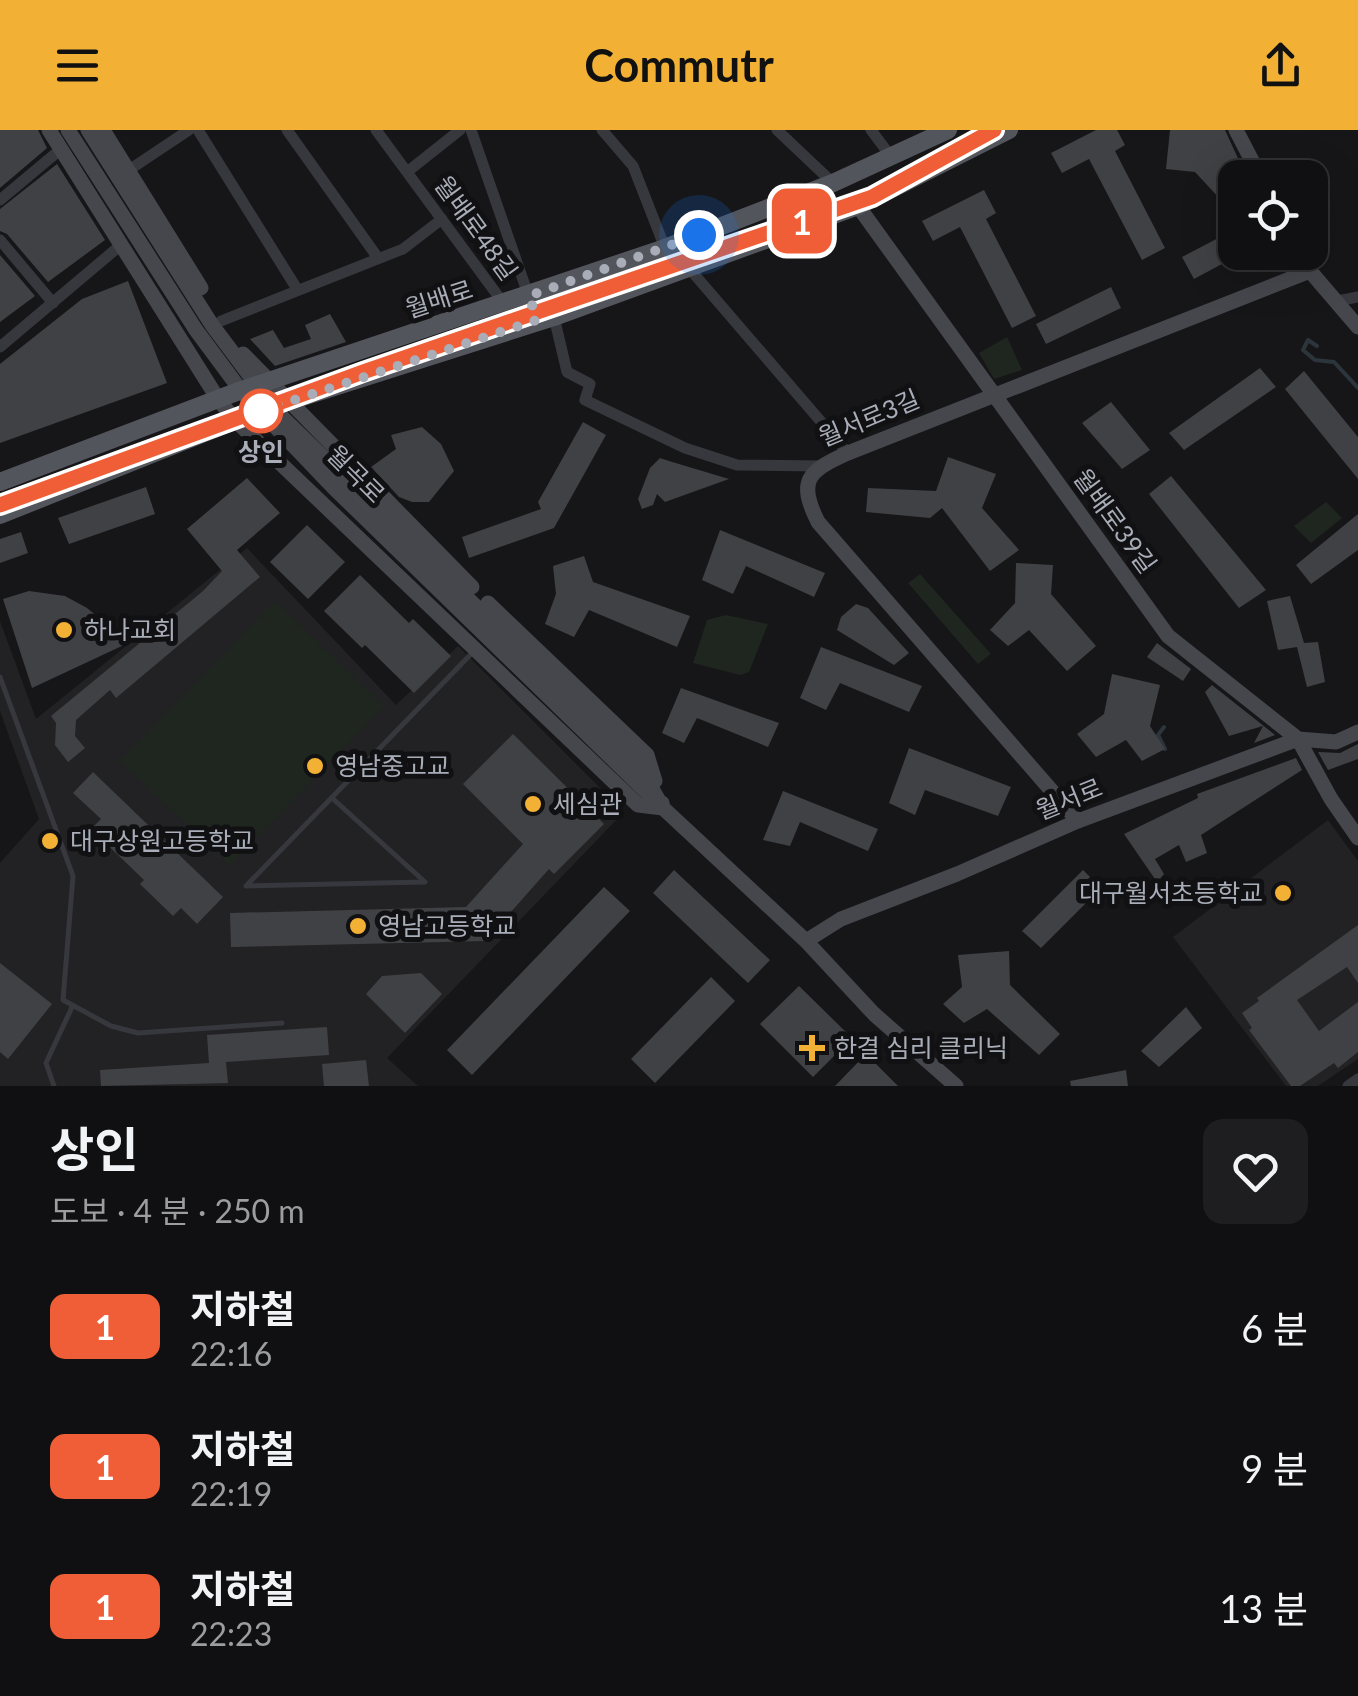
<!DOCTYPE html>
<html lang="ko">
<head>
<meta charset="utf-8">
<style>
  :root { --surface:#101012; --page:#1e1e20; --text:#f1f3f6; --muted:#9c9d9f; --line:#303032; --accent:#f2b134 }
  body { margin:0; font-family:Lato,"Noto Sans KR",sans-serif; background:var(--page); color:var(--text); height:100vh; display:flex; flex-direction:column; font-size:38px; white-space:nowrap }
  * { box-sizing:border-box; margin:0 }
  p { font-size:32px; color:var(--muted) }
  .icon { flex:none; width:55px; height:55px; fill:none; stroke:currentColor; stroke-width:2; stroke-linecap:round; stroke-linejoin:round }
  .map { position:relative; height:956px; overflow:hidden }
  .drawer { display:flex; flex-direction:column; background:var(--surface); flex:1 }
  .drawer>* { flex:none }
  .badge { padding:0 20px; border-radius:15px; font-size:35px; line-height:65px }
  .fabs { position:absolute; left:1218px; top:30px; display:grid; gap:20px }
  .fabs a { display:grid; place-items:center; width:110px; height:110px; border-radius:20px; background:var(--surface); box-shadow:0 10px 40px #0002,0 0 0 2px var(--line); font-size:50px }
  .you { position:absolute; width:50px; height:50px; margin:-25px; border:8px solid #fff; border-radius:50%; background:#1a73e8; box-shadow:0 0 0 15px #1a73e833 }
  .map>.badge { position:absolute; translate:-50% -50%; box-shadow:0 0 0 5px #fff }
  .round { display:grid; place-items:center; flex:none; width:105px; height:105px; border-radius:20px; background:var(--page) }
  .head { display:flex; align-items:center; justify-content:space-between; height:170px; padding:0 50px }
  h1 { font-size:48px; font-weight:700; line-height:75px }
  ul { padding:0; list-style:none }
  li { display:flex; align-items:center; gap:30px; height:140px; padding:0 50px }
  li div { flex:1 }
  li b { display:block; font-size:38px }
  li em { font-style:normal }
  li .badge { min-width:110px; font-weight:700; text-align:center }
  header { display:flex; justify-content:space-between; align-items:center; height:130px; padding:0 50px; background:var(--accent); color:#111; font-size:45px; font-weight:700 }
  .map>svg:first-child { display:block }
</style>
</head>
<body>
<header><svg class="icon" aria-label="menu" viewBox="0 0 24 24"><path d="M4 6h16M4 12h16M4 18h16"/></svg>Commutr<svg class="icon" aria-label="share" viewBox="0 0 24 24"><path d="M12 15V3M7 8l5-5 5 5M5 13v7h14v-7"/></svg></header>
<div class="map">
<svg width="1358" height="956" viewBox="0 0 1358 956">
  <rect width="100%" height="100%" fill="#161618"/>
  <!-- built -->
  <path fill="#222225" d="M247,418l149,157 62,-59 166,166 -237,246 31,28h-418v-223l39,-44 -39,-108v-90l36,98z
    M1328,690l30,41v198l-40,27h-32l-113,-149z"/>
  <!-- green -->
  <path fill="#1e261f" d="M1007,207l15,33 -28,9 -15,-26z
    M1326,372l16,16 -31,25 -17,-17z
    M920,444l71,80 -13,10 -70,-81z
    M275,471l109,105 -154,160 -110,-105z
    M726,485l42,9 -19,48 -9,3 -47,-12 14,-43z"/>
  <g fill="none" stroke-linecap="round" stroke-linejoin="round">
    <!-- stream -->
    <path stroke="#2c353c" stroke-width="4" d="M1317,216l-9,-6 -5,10 12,10 19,2 24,26
      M1164,597l-6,8 7,14"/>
  </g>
  <!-- building -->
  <path fill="#404145" d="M0,0h38l9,18 -47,40z
    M1096,0h21l8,15 -10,6 50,97 -23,12 -53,-101 -27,14 -11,-20z
    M1170,0h55l22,48h-12v37l-40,-43 -29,-3z
    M57,34l48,76 -57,42 -41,-48 -7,-3v-22z
    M984,60l12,23 -10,6 50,97 -24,12 -52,-101 -27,14 -11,-20z
    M1224,105l11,22 -41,22 -12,-22z
    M0,125l35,41 -35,26z
    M128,151l39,102 -167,60v-79l82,-65z
    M1111,157l10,21 -75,36 -10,-20z
    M330,184l16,28 -71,24 -25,-27 23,-9 11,18 27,-9 -6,-14z
    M1260,238l16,19 -92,63 -15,-17z
    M1304,241l54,66v42l-73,-90z
    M1111,272l39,48 -28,19 -40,-46z
    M583,292l23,13 -52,93 -85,30 -7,-21 79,-28 -3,-7z
    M422,297l19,17 13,27 -25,31h-17l-13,-5 -28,-30 25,-18 -5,-14z
    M948,327l48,17 -14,34 37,42 -29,21 -48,-63 -12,10 -64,-6 2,-24 68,3z
    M660,328l9,3 60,18 -64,23 -8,-8 -4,11 -11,4 -4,-10 12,-31z
    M1171,346l95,114 -27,18 -90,-114z
    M247,348l33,35 -43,37 23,27 -144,121 -6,-8 -34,30 -1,16 10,12 -17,14 -13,-17 1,-22 -5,-7 152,-125 19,-20 -35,-42z
    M146,357l9,27 -86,30 -11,-26z
    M1358,384v36l-47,34 -15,-19z
    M307,395l38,37 -37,37 -38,-37z
    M720,400l105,43 -11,24 -68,-31 -13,28 -31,-14z
    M21,402l7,21 -28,10v-24z
    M584,426l9,26 97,34 -13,31 -88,-37 -15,27 -29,-13 11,-30 -3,-28z
    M1016,433l37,2 -2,29 45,52 -29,25 -38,-41 -21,16 -18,-16 25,-27z
    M360,445l49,48 4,-4 38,37 -37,37 -49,-48 -3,3 -38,-37z
    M29,461l36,5 22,12 20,16 17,21 -92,43 -29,-89z
    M1290,466l14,47 14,-1 7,40 -18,5 -10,-40 -19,3 -11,-49z
    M856,474l12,4 41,45 -15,12 -57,-35 4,-13z
    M1157,513l34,26 -8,12 -36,-24z
    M821,517l101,39 -13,26 -69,-29 -14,27 -26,-12z
    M1112,544l48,11 -10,41 15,23 -23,12 -16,-21 -30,17 -19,-23 27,-20z
    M1212,555l63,50 -21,8 9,-17 -34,10 -24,-44z
    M681,558l98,35 -11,24 -71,-29 -13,25 -22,-10z
    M513,604l91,90 -50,50 -5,-5 -64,72 -254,6 -1,-34 236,-6 57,-63 -60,-60z
    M1358,614v15l-30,11 -10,-18 22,1z
    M909,618l102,39 -13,29 -73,-26 -10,25 -26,-12z
    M1296,628l6,12 -101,65 6,18 -21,9 -7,-17 -24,14 9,15 -7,8 -33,-48 74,-36 -1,-4z
    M93,642l130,125 -26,27 -16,-16 -8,8 -33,-32 4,-4 -53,-51 10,-10 -28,-26z
    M783,661l95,38 -10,22 -68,-29 -10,24 -27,-6z
    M674,740l96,90 -22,23 -95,-90z
    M1083,740l18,18 -60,60 -19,-17z
    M604,757l26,24 -158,164 -25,-25z
    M1358,795v58l-11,-16 -50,33 22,31 39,-29v50l-20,16 -4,-5 -34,23h-9l-42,-56 3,-2 -10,-15 17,-12 -2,-3z
    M1009,821l1,34 50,49 -21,21 -52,-46 -23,14 -21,-19 19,-17 -4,-32z
    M0,833l52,41 -44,55 -8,-7z
    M421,843l21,21 -37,39 -39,-39 16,-18z
    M711,847l24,24 -80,82 -24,-24z
    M799,856l53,52 -39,39 -53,-53z
    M1186,877l16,21 -43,39 -18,-16z
    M327,897l2,28 -103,7 2,21 -127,3 -1,-16 109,-7 -2,-28z
    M866,924l32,32h-63z
    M366,930l3,26h-45l-2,-22z
    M1126,940l2,16h-57l-1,-5z"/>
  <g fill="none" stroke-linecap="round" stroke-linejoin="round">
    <!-- lane -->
    <path stroke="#37383d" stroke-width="5" d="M0,547l73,199 -10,124 48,26 27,7 144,-10
      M332,668l93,84 -179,4 228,-235
      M54,956l-8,-23 27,-58"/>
    <!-- street -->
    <path stroke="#37383d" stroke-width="11" d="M198,0l99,159
      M287,0l91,128
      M376,0l128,174
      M471,0l66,190
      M602,0l31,36 32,82
      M777,0l56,53
      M871,0l21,28
      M129,40l60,-40
      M407,42l53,-42
      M0,70l61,-51
      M0,110l53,63
      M688,137l160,186
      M1337,171l21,-4
      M554,187l13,55 23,12 -5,16 100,48 52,17 82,1
      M221,191l182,-72 39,-30
      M0,217l122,-103
      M1348,956l10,-7"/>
    <!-- secondary -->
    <path stroke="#45474d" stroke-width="15" d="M49,0l169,269 17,21 403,385 25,3
      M68,0l128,200 46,62 92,96 329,320 -24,-42 -362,-354 -65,-87 -124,-195
      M103,0l98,158
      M1236,0l25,48
      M858,76l310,430 130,103 33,60 27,39
      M1300,122l10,19 48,56
      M243,224l229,233
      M488,473l159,152 8,26
      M662,673l1,5 143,133 68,73 82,72
      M1078,691l-260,-299c-21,-42 -10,-51 30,-69l462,-182
      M806,811l35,-22 116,-45 121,-53 220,-82 38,3 22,-10"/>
    <!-- primary -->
    <path stroke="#53555c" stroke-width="18" d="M0,352l239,-91 426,-143 168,-65 115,-53
      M0,385l262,-105 292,-93 304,-111 151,-76"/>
  </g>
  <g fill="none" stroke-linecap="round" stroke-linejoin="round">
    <!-- line casing -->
    <g stroke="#fff" stroke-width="22">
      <path id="line" d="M0,375l363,-133 509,-175 122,-67"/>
    </g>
    <!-- line -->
    <use href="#line" stroke="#ef5e37" stroke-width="15"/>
    <!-- walk -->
    <path stroke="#a8adb8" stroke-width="10" stroke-dasharray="0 18" d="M261,281l276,-91 -8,-24 170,-61"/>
  </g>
  <!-- markers -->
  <circle fill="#fff" stroke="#ef5e37" stroke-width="5" cx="261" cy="281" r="20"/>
  <g fill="#f2b134" stroke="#111113" stroke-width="4">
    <circle cx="64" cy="500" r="10"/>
    <circle cx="315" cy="636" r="10"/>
    <circle cx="533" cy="674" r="10"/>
    <circle cx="50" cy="711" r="10"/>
    <circle cx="1283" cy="763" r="10"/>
    <circle cx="358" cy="796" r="10"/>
    <path d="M807 903h10v10h10v10h-10v10h-10v-10h-10v-10h10z"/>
  </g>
  <g text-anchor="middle" stroke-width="10" stroke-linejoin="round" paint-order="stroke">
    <!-- street labels -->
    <g font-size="25" fill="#a8adb8" stroke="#111113">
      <text transform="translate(476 98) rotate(54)" y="9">월배로48길</text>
      <text transform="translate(439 169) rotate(-18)" y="9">월배로</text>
      <text transform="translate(869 288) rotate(-23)" y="9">월서로3길</text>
      <text transform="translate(356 344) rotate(45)" y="9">월곡로</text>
      <text transform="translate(1115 391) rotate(54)" y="9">월배로39길</text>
      <text transform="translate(1069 669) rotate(-22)" y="9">월서로</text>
    </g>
    <!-- stop labels -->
    <g font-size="25" font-weight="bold" fill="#a8adb8" stroke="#111113">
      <text x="261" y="331">상인</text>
    </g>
    <!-- poi labels -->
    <g font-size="25" fill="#a8adb8" stroke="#111113" text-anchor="start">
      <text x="84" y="509">하나교회</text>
      <text x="335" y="645">영남중고교</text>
      <text x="553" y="683">세심관</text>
      <text x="70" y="720">대구상원고등학교</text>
      <text x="1263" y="772" text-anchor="end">대구월서초등학교</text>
      <text x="378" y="805">영남고등학교</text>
      <text x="834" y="927">한결 심리 클리닉</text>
    </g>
  </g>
</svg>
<div class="fabs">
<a><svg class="icon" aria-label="locate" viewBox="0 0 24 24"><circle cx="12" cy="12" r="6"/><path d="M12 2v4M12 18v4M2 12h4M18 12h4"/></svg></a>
</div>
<div class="you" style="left:699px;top:105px"></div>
<b class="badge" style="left:802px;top:91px;background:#ef5e37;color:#fff">1</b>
</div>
<section class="drawer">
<div class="head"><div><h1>상인</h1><p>도보 · 4 분 · 250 m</p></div><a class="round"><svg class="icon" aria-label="heart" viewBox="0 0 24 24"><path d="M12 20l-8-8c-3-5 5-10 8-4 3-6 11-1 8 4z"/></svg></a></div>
<ul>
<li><span class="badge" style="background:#ef5e37;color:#fff">1</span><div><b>지하철</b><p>22:16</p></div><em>6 분</em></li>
<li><span class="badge" style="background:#ef5e37;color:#fff">1</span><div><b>지하철</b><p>22:19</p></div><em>9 분</em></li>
<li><span class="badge" style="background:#ef5e37;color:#fff">1</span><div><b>지하철</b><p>22:23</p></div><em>13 분</em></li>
</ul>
</section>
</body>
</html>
